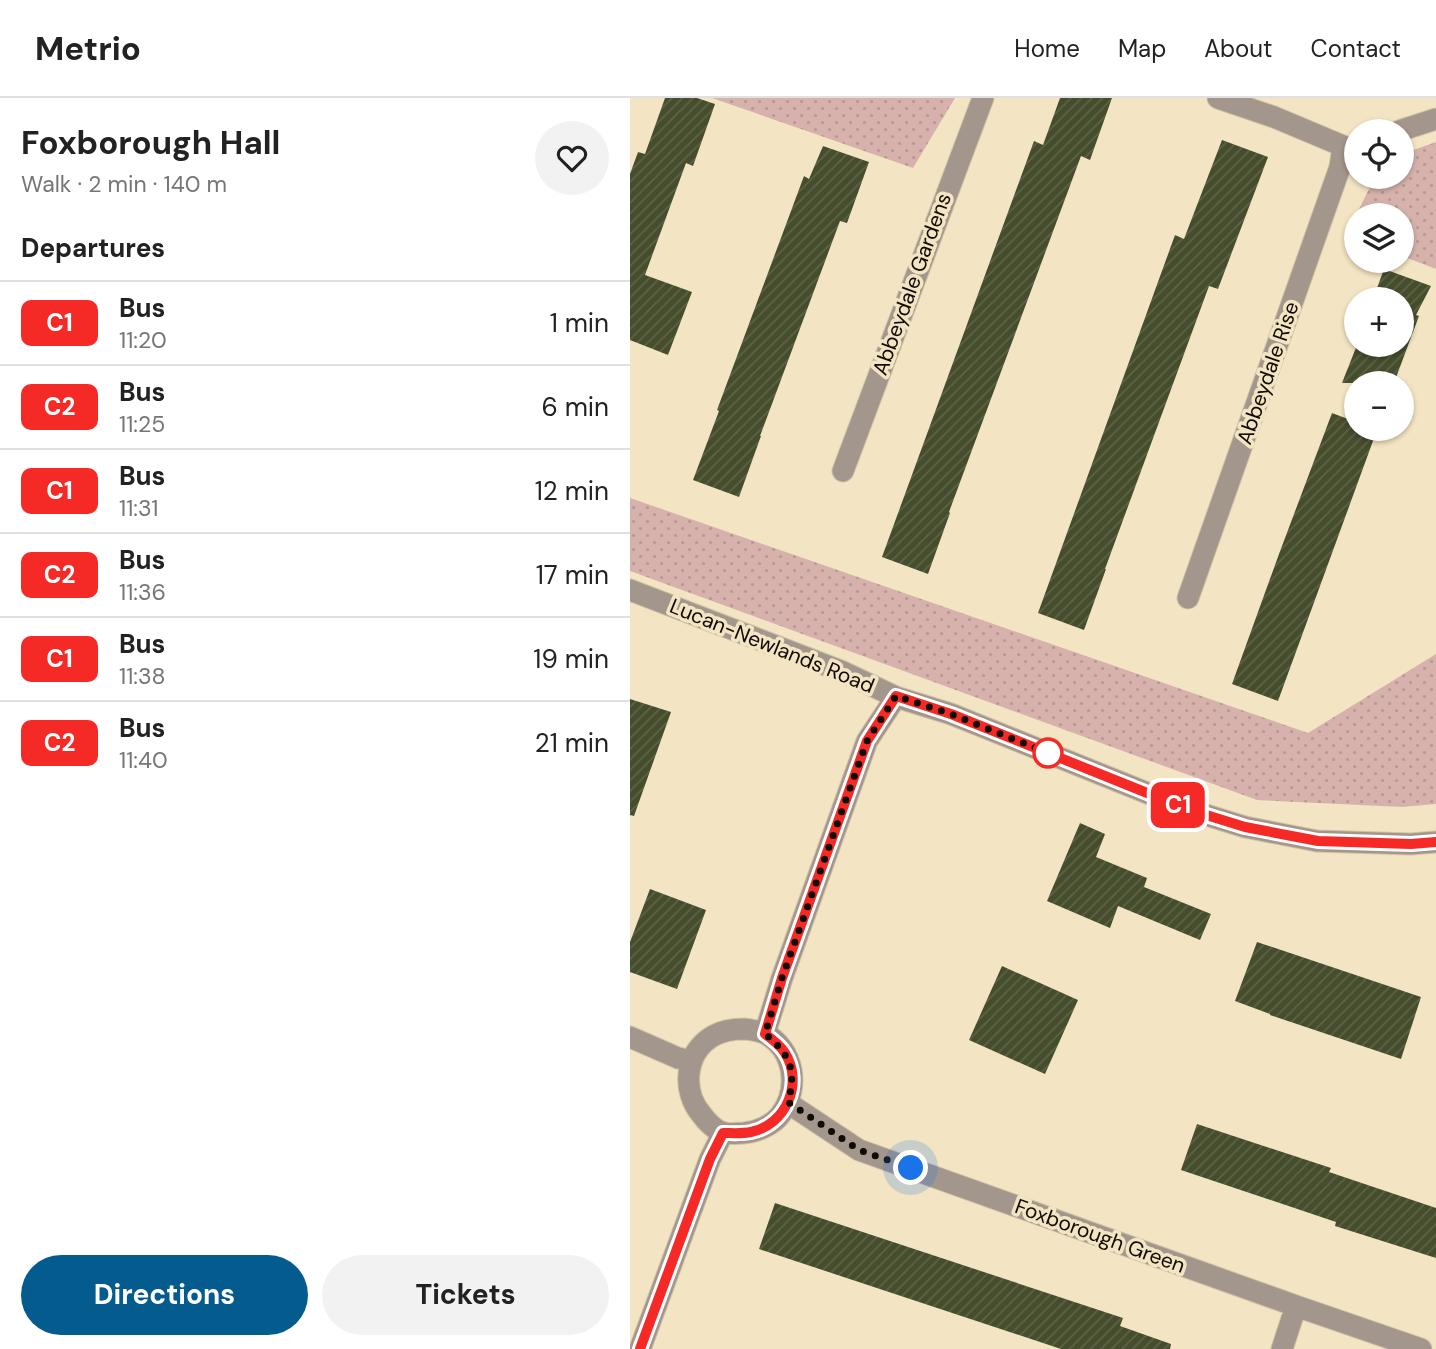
<!DOCTYPE html>
<html lang="en">
<head>
<meta charset="utf-8">
<style>
  :root { --surface:#fff; --page:#f2f2f2; --text:#222; --muted:#767676; --line:#e0e0e0; --accent:#035c8d }
  body { margin:0; font-family:"DM Sans",sans-serif; background:var(--page); color:var(--text); height:100vh; display:flex; flex-direction:column; font-size:26px; white-space:nowrap }
  * { box-sizing:border-box; margin:0 }
  p { font-size:23px; color:var(--muted) }
  .icon { flex:none; width:38px; height:38px; fill:none; stroke:currentColor; stroke-width:2; stroke-linecap:round; stroke-linejoin:round }
  .map { position:relative; flex:1; overflow:hidden }
  .panel { display:flex; flex-direction:column; background:var(--surface); width:630px }
  .panel>* { flex:none }
  .badge { padding:0 14px; border-radius:10px; font-size:24px; line-height:46px }
  .controls { position:absolute; left:714px; top:21px; display:grid; gap:14px }
  .controls a { display:grid; place-items:center; width:70px; height:70px; border-radius:50%; background:var(--surface); box-shadow:0 2px 5px #0004; font-size:35px }
  .you { position:absolute; width:35px; height:35px; margin:-18px; border:5px solid #fff; border-radius:50%; background:#1a73e8; box-shadow:0 0 0 10px #1a73e833 }
  .map>.badge { position:absolute; translate:-50% -50%; box-shadow:0 0 0 4px #fff }
  h2 { padding:0 21px; font-size:26px; line-height:63px }
  .round { display:grid; place-items:center; flex:none; width:74px; height:74px; border-radius:37px; background:var(--page) }
  .overview { display:flex; align-items:center; justify-content:space-between; height:119px; padding:0 21px }
  h1 { font-size:33px; font-weight:700; line-height:52px }
  .cta { display:flex; gap:14px; margin-top:auto; padding:14px 21px }
  .cta a { flex:1; height:80px; border-radius:42px; background:var(--accent); color:#fff; font-size:28px; font-weight:700; line-height:80px; text-align:center }
  .cta a+a { background:var(--page); color:var(--text) }
  ul { padding:0; list-style:none }
  li { display:flex; align-items:center; gap:21px; height:84px; padding:0 21px; border-top:2px solid var(--line) }
  li div { flex:1 }
  li b { display:block; font-size:26px }
  li em { font-style:normal }
  li .badge { min-width:77px; font-weight:700; text-align:center }
  header { display:flex; align-items:center; gap:42px; box-sizing:border-box; height:98px; padding:0 35px; background:var(--surface); border-bottom:2px solid var(--line) }
  header strong { font-size:33px }
  nav { display:flex; gap:38px; margin-inline-start:auto; font-size:24px }
  main { display:flex; flex:1; min-height:0 }
  .map>svg:first-child { display:block }
</style>
</head>
<body>
<header>
<strong>Metrio</strong>
<nav><a>Home</a><a>Map</a><a>About</a><a>Contact</a></nav>
</header>
<main>
<section class="panel">
<div class="overview"><div><h1>Foxborough Hall</h1><p>Walk · 2 min · 140 m</p></div><a class="round"><svg class="icon" aria-label="heart" viewBox="0 0 24 24"><path d="M12 20l-8-8c-3-5 5-10 8-4 3-6 11-1 8 4z"/></svg></a></div>
<h2>Departures</h2>
<ul>
<li><span class="badge" style="background:#f52a26;color:#fff">C1</span><div><b>Bus</b><p>11:20</p></div><em>1 min</em></li>
<li><span class="badge" style="background:#f52a26;color:#fff">C2</span><div><b>Bus</b><p>11:25</p></div><em>6 min</em></li>
<li><span class="badge" style="background:#f52a26;color:#fff">C1</span><div><b>Bus</b><p>11:31</p></div><em>12 min</em></li>
<li><span class="badge" style="background:#f52a26;color:#fff">C2</span><div><b>Bus</b><p>11:36</p></div><em>17 min</em></li>
<li><span class="badge" style="background:#f52a26;color:#fff">C1</span><div><b>Bus</b><p>11:38</p></div><em>19 min</em></li>
<li><span class="badge" style="background:#f52a26;color:#fff">C2</span><div><b>Bus</b><p>11:40</p></div><em>21 min</em></li>
</ul>
<div class="cta"><a>Directions</a><a>Tickets</a></div>
</section>
<div class="map">
<svg width="806" height="1251" viewBox="0 0 806 1251">
  <defs>
    <pattern id="grass-dots" width="8" height="8" patternUnits="userSpaceOnUse" patternTransform="scale(1.75)"><rect width="8" height="8" fill="#d7b2ad"/><path d="M2 2h.1M6 6h.1" fill="none" stroke="#b89893" stroke-width="1.8" stroke-linecap="round"/></pattern>
    <pattern id="building-hatch" width="6" height="6" patternUnits="userSpaceOnUse" patternTransform="scale(1.75)"><rect width="6" height="6" fill="#454d2d"/><path d="M-1 1l2-2M0 6l6-6M5 7l2-2" fill="none" stroke="#5c6248"/></pattern>
  </defs>
  <rect width="100%" height="100%" fill="#f3e5c3"/>
  <!-- grass -->
  <path fill="url(#grass-dots)" d="M82,0h243l-42,70z
    M806,44v127l-34,-13v-41h-46v22l-9,-4 28,-56h27v-23z
    M0,400l678,235 128,-79v150l-34,3 -145,-7 -627,-229z"/>
  <!-- building -->
  <path fill="url(#building-hatch)" d="M35,0h32l18,6 -22,62 -7,-3 -41,112 47,17 -24,63 -38,-15v-166l8,-22 7,2z
    M430,0h52l-22,62 -9,-4 -132,356 1,1 -22,61 -46,-17 152,-416 9,4z
    M592,42l46,17 -50,132 -9,-3 -104,283h1l-22,61 -46,-17 137,-378 9,4z
    M193,48l46,16 -22,61 -7,-2 -80,215h1l-22,61 -46,-17 26,-69 -2,-1 87,-234 5,3z
    M754,171l47,17 -15,29 3,1 -25,67h-52l15,-38h45v-46h-29z
    M702,315l24,9v7l21,1 -99,271 -46,-17 47,-130z
    M0,601l41,13 -37,104 -4,-1z
    M450,725l25,11 -9,23 51,21 -3,9 67,27 -11,26 -82,-34 -8,22 -63,-27z
    M20,791l56,21 -29,79 -47,-17v-30z
    M627,844l164,55 -20,62 -131,-44v-1l-35,-13z
    M372,868l76,34 -33,74 -76,-34z
    M567,1026l134,44 -2,4 107,36v50l-101,-32 1,-4 -155,-52z
    M145,1105l348,115 -3,8 51,18 -1,5h-109l-302,-100z"/>
  <g fill="none" stroke-linecap="round" stroke-linejoin="round">
    <!-- minor casing -->
    <g stroke="#cfc2a4" stroke-width="23">
      <path id="minor" d="M588,0l56,19 69,29
        M769,33l37,-12
        M213,373l140,-373
        M0,492l211,81 55,26 55,17 236,95 58,18 72,14 94,3 25,-2
        M558,500l152,-431 3,-21
        M115,931c6,1 15,2 21,5 28,16 34,54 15,80 -8,11 -24,18 -37,19 -6,0 -16,2 -22,-1 -7,-2 -16,-11 -20,-17 -21,-24 -17,-63 11,-79 10,-6 21,-7 32,-7z
        M135,935l17,-55 85,-237 29,-44
        M0,939l48,21 14,3
        M158,1005l71,47 437,156 125,43
        M10,1251l70,-190 13,-26
        M652,1251l14,-43"/>
    </g>
    <!-- minor -->
    <use href="#minor" stroke="#a3968c" stroke-width="21"/>
  </g>
  <g fill="none" stroke-linecap="round" stroke-linejoin="round">
    <!-- line casing -->
    <g stroke="#fff" stroke-width="16">
      <path id="line" d="M10,1251l70,-190 13,-26c9,0 19,1 28,-1 35,-7 53,-49 34,-79 -5,-8 -13,-14 -20,-19l17,-56 85,-237 29,-45 55,18 236,95 58,18 73,14 93,3 25,-2"/>
    </g>
    <!-- line -->
    <use href="#line" stroke="#f52a26" stroke-width="10"/>
    <!-- walk -->
    <path stroke="#110c03" stroke-width="7" stroke-dasharray="0 12.6" d="M281,1070l-52,-18 -71,-48c9,-32 2,-48 -23,-68l17,-56 85,-237 29,-45 55,18 97,39"/>
  </g>
  <!-- markers -->
  <circle fill="#fff" stroke="#f52a26" stroke-width="3.5" cx="418" cy="655" r="14"/>
  <g text-anchor="middle" stroke-width="7" stroke-linejoin="round" paint-order="stroke">
    <!-- street labels -->
    <g font-size="21" fill="#110c03" stroke="#f3e5c3">
      <text transform="translate(282 186) rotate(-70)" y="7">Abbeydale Gardens</text>
      <text transform="translate(638 275) rotate(-71)" y="7">Abbeydale Rise</text>
      <text transform="translate(142 548) rotate(22)" y="7">Lucan-Newlands Road</text>
      <text transform="translate(470 1138) rotate(20)" y="7">Foxborough Green</text>
    </g>
  </g>
</svg>
<div class="controls">
<a><svg class="icon" aria-label="locate" viewBox="0 0 24 24"><circle cx="12" cy="12" r="6"/><path d="M12 2v4M12 18v4M2 12h4M18 12h4"/></svg></a>
<a><svg class="icon" aria-label="layers" viewBox="0 0 24 24"><path d="M12 4l9 5-9 5-9-5zM3 14l9 5 9-5"/></svg></a>
<a>+</a>
<a>−</a>
</div>
<div class="you" style="left:281px;top:1070px"></div>
<b class="badge" style="left:548px;top:707px;background:#f52a26;color:#fff">C1</b>
</div>
</main>
</body>
</html>
